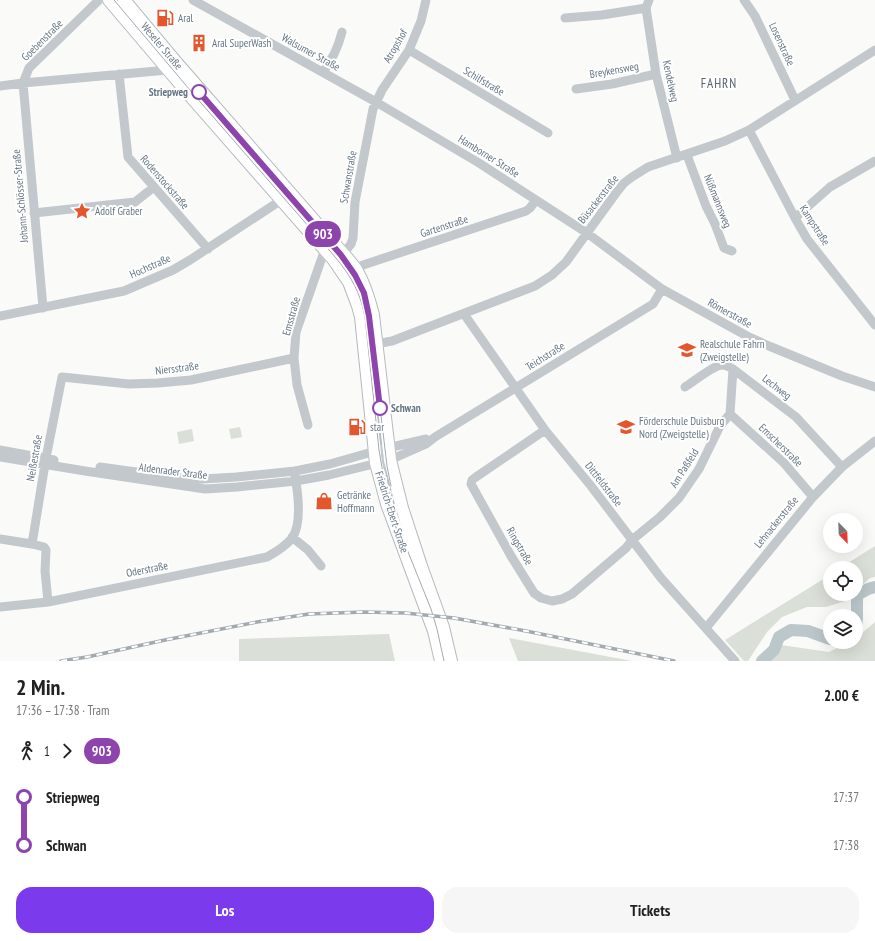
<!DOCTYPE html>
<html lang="de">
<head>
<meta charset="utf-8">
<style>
  :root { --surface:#fff; --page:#f6f6f6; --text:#222; --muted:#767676; --accent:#7c3aed }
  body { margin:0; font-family:"PT Sans Narrow",sans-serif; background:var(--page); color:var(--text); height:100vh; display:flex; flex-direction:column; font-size:15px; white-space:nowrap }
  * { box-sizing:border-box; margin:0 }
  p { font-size:13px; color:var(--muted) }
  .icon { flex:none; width:22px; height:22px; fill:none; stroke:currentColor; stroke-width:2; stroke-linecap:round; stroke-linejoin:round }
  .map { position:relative; height:661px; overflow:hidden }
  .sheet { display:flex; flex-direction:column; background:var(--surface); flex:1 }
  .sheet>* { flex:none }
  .badge { padding:0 8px; border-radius:13px; font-size:14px; line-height:26px }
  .needle { width:26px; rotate:157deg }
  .buttons { position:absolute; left:823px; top:513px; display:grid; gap:8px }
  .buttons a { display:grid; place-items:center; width:40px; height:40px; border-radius:50%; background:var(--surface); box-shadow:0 4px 16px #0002; font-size:20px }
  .map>.badge { position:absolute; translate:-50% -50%; box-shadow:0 0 0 2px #fff }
  .legs { display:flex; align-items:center; gap:6px; height:44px; padding:0 16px; font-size:13px }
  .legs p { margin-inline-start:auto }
  .overview { display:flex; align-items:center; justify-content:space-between; height:68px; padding:0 16px }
  h1 { font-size:22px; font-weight:600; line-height:30px }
  .primary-button { display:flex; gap:8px; margin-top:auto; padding:8px 16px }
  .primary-button a { flex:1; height:46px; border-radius:16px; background:var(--accent); color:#fff; font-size:16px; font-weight:600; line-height:46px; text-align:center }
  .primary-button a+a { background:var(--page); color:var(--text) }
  ul { padding:0 16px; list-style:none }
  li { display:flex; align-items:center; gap:14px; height:48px; font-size:15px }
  li i { display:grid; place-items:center; width:6px; height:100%; margin:0 5px; background:currentColor }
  li i::after { content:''; width:10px; height:10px; margin:-5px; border:3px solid; border-radius:50%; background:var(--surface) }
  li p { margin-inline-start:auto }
  li:first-child i { background:linear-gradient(#0000 50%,currentColor 0) }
  li:last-child i { background:linear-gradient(currentColor 50%,#0000 0) }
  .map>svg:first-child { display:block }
</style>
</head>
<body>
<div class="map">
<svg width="875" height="661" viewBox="0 0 875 661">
  <rect width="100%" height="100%" fill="#fafaf8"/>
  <!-- green -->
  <path fill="#dadfd7" d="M240,427l2,10 -11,2 -2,-10z
    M192,429l2,12 -15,3 -2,-12z
    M875,546v31l-5,1 -14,13v-23h-16z
    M830,575v19h22l-7,7 -19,6h-19l-25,10 -15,15 -19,29h-4l-19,-21z
    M875,622v39h-107l13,-16 48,7 21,-10h6v-4z
    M389,634l6,27h-156v-22z
    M509,638l123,23h-114z"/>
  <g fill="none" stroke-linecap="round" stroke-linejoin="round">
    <!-- river -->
    <path stroke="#bbc7cb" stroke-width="12" d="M856,628l1,-10v-23l11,-6 7,-2
      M762,661l12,-11 5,-13 12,-7 17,1 22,8"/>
    <!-- major casing -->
    <g stroke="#b5babe" stroke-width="14">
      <path id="major" d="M109,0l85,100 140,160 15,22 9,24 3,11 15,146 11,41 47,127 7,30
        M124,0l51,61 164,188c5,6 11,12 16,19 9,14 14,31 18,47l17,145 12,48 19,58 22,61 8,34"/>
    </g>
    <!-- minor -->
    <path stroke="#c3c8cc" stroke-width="9" d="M193,0l183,102 103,61 108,70 75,56 85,47 22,10 73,30 33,11
      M744,0l11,16 40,84
      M646,8l10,66 21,84
      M565,18l37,-3 44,-7 3,-8
      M409,50l139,83
      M323,72c10,-13 15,-24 19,-40
      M119,74l9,83 80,92
      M0,86l23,-3 145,-13
      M576,89l36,-5 44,-10
      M749,130l46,88 12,21 68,86
      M687,155l19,51 9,18 9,24 8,3
      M34,213l101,-11 19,-15
      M795,218l35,-31 45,-26
      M343,254l8,-10 2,-6 2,-36 18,-93 9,-19 27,-40 12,-29 5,-21
      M355,269l8,-4 163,-54 4,-3 6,-8
      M43,308l-20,-225 6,-15 70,-68
      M464,314l81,116 46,56 70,92 74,83
      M0,316l124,-25 49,-21 17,-10 96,-63
      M370,345l22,-4 143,-55 17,-11 14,-13 50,-69 8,-10 8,-6 16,-10 77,-26 24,-11 126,-80
      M685,387c8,-5 29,-22 37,-22 5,0 10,3 15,7l59,45 46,50
      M730,414l54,49 29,34
      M308,425l-11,-40 -3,-27 2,-26 29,-83 2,-2
      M545,430l-69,47 -4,3 -1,4 40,72 23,37 7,5 11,3 10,-2 10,-5 54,-46 6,-8 28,-23 19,-19 20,-29 21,-43 10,-12 3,-45
      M0,450l54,10
      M0,457l85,14 120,18 32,-2 59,-6 33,-6 61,-15 36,-16 9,-7 218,-133 9,-15
      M100,467l72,10 31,2 33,-2 59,-6 35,-7 49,-14 47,-11
      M292,537l16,13 13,16
      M0,539l32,5 12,3 2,3 -1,21 3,31
      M32,544l14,-86 16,-81 67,7 29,-1 33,-3 103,-22
      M0,607l48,-5 219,-45c9,-5 19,-11 25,-19 10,-14 6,-45 3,-62
      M706,628l107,-131 29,-30 33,-26"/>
    <!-- major -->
    <use href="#major" stroke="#fff" stroke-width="12"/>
    <!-- tram -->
    <path stroke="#a2aab0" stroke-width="1" d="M114,0l81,96 141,162c16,20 24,34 29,59l14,133 6,35 11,37 35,87 6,20 7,32
      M380,407l7,59 4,20"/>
    <!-- rail casing -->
    <g stroke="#a2aab0" stroke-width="3.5">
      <path id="rail" d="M61,661l26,-4 78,-17 92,-18 52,-8 55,-2 41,1 49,5 72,13 148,30"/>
    </g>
    <!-- rail -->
    <use href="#rail" stroke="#fff" stroke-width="2" stroke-dasharray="6" stroke-linecap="butt"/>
  </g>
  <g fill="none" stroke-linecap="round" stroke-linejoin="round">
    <!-- line-1 casing -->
    <g stroke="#fff" stroke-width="9">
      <path id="line-1" d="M199,92l142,163 14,20 9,18 5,23 11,92"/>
    </g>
    <!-- line-1 -->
    <use href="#line-1" stroke="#8e44ad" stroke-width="6"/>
  </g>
  <!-- icons -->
  <defs>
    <g id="fuel-bare" transform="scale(1.38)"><path d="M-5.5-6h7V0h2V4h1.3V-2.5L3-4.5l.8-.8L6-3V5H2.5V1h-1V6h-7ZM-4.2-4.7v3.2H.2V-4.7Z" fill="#e4572e" stroke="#fff" stroke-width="2.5" paint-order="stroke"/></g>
    <g id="building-bare" transform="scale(1.38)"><path d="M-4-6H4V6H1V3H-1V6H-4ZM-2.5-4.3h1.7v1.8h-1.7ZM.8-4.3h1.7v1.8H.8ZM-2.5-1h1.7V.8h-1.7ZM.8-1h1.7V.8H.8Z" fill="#e4572e" stroke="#fff" stroke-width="2.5" paint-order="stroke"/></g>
    <g id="sight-bare" transform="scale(1.38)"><path d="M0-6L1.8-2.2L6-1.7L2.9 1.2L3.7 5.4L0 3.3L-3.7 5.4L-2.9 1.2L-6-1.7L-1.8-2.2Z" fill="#e4572e" stroke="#fff" stroke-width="2.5" paint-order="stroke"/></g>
    <g id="school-bare" transform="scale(1.38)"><path d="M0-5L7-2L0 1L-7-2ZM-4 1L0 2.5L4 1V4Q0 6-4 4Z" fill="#e4572e" stroke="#fff" stroke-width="2.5" paint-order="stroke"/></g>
    <g id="shop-bare" transform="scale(1.38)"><path d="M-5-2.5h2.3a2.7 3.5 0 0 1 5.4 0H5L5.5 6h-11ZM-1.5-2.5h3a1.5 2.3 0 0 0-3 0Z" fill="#e4572e" stroke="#fff" stroke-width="2.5" paint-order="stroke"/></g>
  </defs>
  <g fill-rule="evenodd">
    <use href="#fuel-bare" x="165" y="18"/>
    <use href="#building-bare" x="199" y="43"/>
    <use href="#sight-bare" x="82" y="211"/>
    <use href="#school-bare" x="687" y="350"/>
    <use href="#fuel-bare" x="357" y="427"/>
    <use href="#school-bare" x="626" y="427"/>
    <use href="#shop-bare" x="324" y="501"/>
  </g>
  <!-- markers -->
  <g fill="#fff" stroke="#8e44ad" stroke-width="2">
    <circle cx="199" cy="92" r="7"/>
    <circle cx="380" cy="408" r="7"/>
  </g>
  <g text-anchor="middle" stroke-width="4" stroke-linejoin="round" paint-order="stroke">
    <!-- poi labels -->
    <g font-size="11" fill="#657683" stroke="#fff" text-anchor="start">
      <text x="178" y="22">Aral</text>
      <text x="212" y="47">Aral SuperWash</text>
      <text x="95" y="215">Adolf Graber</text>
      <text x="700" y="348">Realschule Fahrn<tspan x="700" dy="13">(Zweigstelle)</tspan></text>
      <text x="639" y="425">Förderschule Duisburg<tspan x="639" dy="13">Nord (Zweigstelle)</tspan></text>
      <text x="370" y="431">star</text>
      <text x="337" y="499">Getränke<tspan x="337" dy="13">Hoffmann</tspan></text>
    </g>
    <!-- street labels -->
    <g font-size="11" fill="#657683" stroke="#fff">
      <text transform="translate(42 40) rotate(-45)" y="4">Goebenstraße</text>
      <text transform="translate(782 44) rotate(65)" y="4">Losenstraße</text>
      <text transform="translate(162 46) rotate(50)" y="4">Weseler Straße</text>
      <text transform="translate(395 46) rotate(-60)" y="4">Atropshof</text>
      <text transform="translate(311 52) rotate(29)" y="4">Walsumer Straße</text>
      <text transform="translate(614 70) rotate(-10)" y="4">Breykensweg</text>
      <text transform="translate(484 81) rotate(31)" y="4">Schilfstraße</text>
      <text transform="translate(671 81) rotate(78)" y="4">Kendelweg</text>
      <text transform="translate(489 156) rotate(32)" y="4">Hamborner Straße</text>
      <text transform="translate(348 177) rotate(-80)" y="4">Schwanstraße</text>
      <text transform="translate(165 182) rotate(49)" y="4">Rodenstockstraße</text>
      <text transform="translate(20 196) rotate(-95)" y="4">Johann-Schlösser-Straße</text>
      <text transform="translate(598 199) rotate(-52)" y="4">Büsackerstraße</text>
      <text transform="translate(718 201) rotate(68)" y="4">Nüßmannsweg</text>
      <text transform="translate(815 225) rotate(57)" y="4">Kampstraße</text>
      <text transform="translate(444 226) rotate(-18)" y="4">Gartenstraße</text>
      <text transform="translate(150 266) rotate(-24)" y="4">Hochstraße</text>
      <text transform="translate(730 313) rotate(29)" y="4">Römerstraße</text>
      <text transform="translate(291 316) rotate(-74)" y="4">Emsstraße</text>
      <text transform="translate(545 356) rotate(-32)" y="4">Teichstraße</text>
      <text transform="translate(177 368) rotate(-7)" y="4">Niersstraße</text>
      <text transform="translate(777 387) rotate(38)" y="4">Lechweg</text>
      <text transform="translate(781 445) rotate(44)" y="4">Emscherstraße</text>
      <text transform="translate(34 458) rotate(-80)" y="4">Neißestraße</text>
      <text transform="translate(684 468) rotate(-58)" y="4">Am Paßfeld</text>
      <text transform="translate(173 471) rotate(7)" y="4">Aldenrader Straße</text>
      <text transform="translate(604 484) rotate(52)" y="4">Dittfeldstraße</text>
      <text transform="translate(392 512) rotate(72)" y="4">Friedrich-Ebert-Straße</text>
      <text transform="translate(776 522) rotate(-51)" y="4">Lehnackerstraße</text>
      <text transform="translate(520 546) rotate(60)" y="4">Ringstraße</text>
      <text transform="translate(147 569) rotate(-11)" y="4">Oderstraße</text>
    </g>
    <!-- stop labels -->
    <g font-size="11" font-weight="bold" fill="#657683" stroke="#fff" text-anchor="end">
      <text x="188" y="96">Striepweg</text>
      <text x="391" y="412" text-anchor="start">Schwan</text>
    </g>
    <!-- quarter labels -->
    <g font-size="13" letter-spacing="1" fill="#57646e" stroke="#fff">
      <text x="719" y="88">FAHRN</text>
    </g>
  </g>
</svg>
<div class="buttons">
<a><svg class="needle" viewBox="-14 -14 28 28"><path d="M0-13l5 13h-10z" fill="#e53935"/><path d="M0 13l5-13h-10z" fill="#767676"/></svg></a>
<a><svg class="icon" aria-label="locate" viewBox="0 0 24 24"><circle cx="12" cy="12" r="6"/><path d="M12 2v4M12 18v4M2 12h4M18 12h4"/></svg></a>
<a><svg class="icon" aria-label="layers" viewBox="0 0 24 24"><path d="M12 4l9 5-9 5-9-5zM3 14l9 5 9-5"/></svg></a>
</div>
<b class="badge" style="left:323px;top:234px;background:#8e44ad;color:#fff">903</b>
</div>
<section class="sheet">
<div class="overview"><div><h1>2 Min.</h1><p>17:36 – 17:38 · Tram</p></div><b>2.00 €</b></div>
<div class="legs"><svg class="icon" aria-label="walk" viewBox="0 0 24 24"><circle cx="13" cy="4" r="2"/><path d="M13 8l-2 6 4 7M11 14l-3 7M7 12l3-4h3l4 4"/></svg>1<svg class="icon" aria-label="forward" viewBox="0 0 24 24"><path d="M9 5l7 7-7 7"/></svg><b class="badge" style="background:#8e44ad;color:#fff">903</b></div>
<ul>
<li><i style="color:#8e44ad"></i><b>Striepweg</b><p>17:37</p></li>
<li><i style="color:#8e44ad"></i><b>Schwan</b><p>17:38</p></li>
</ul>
<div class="primary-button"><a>Los</a><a>Tickets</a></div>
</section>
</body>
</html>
